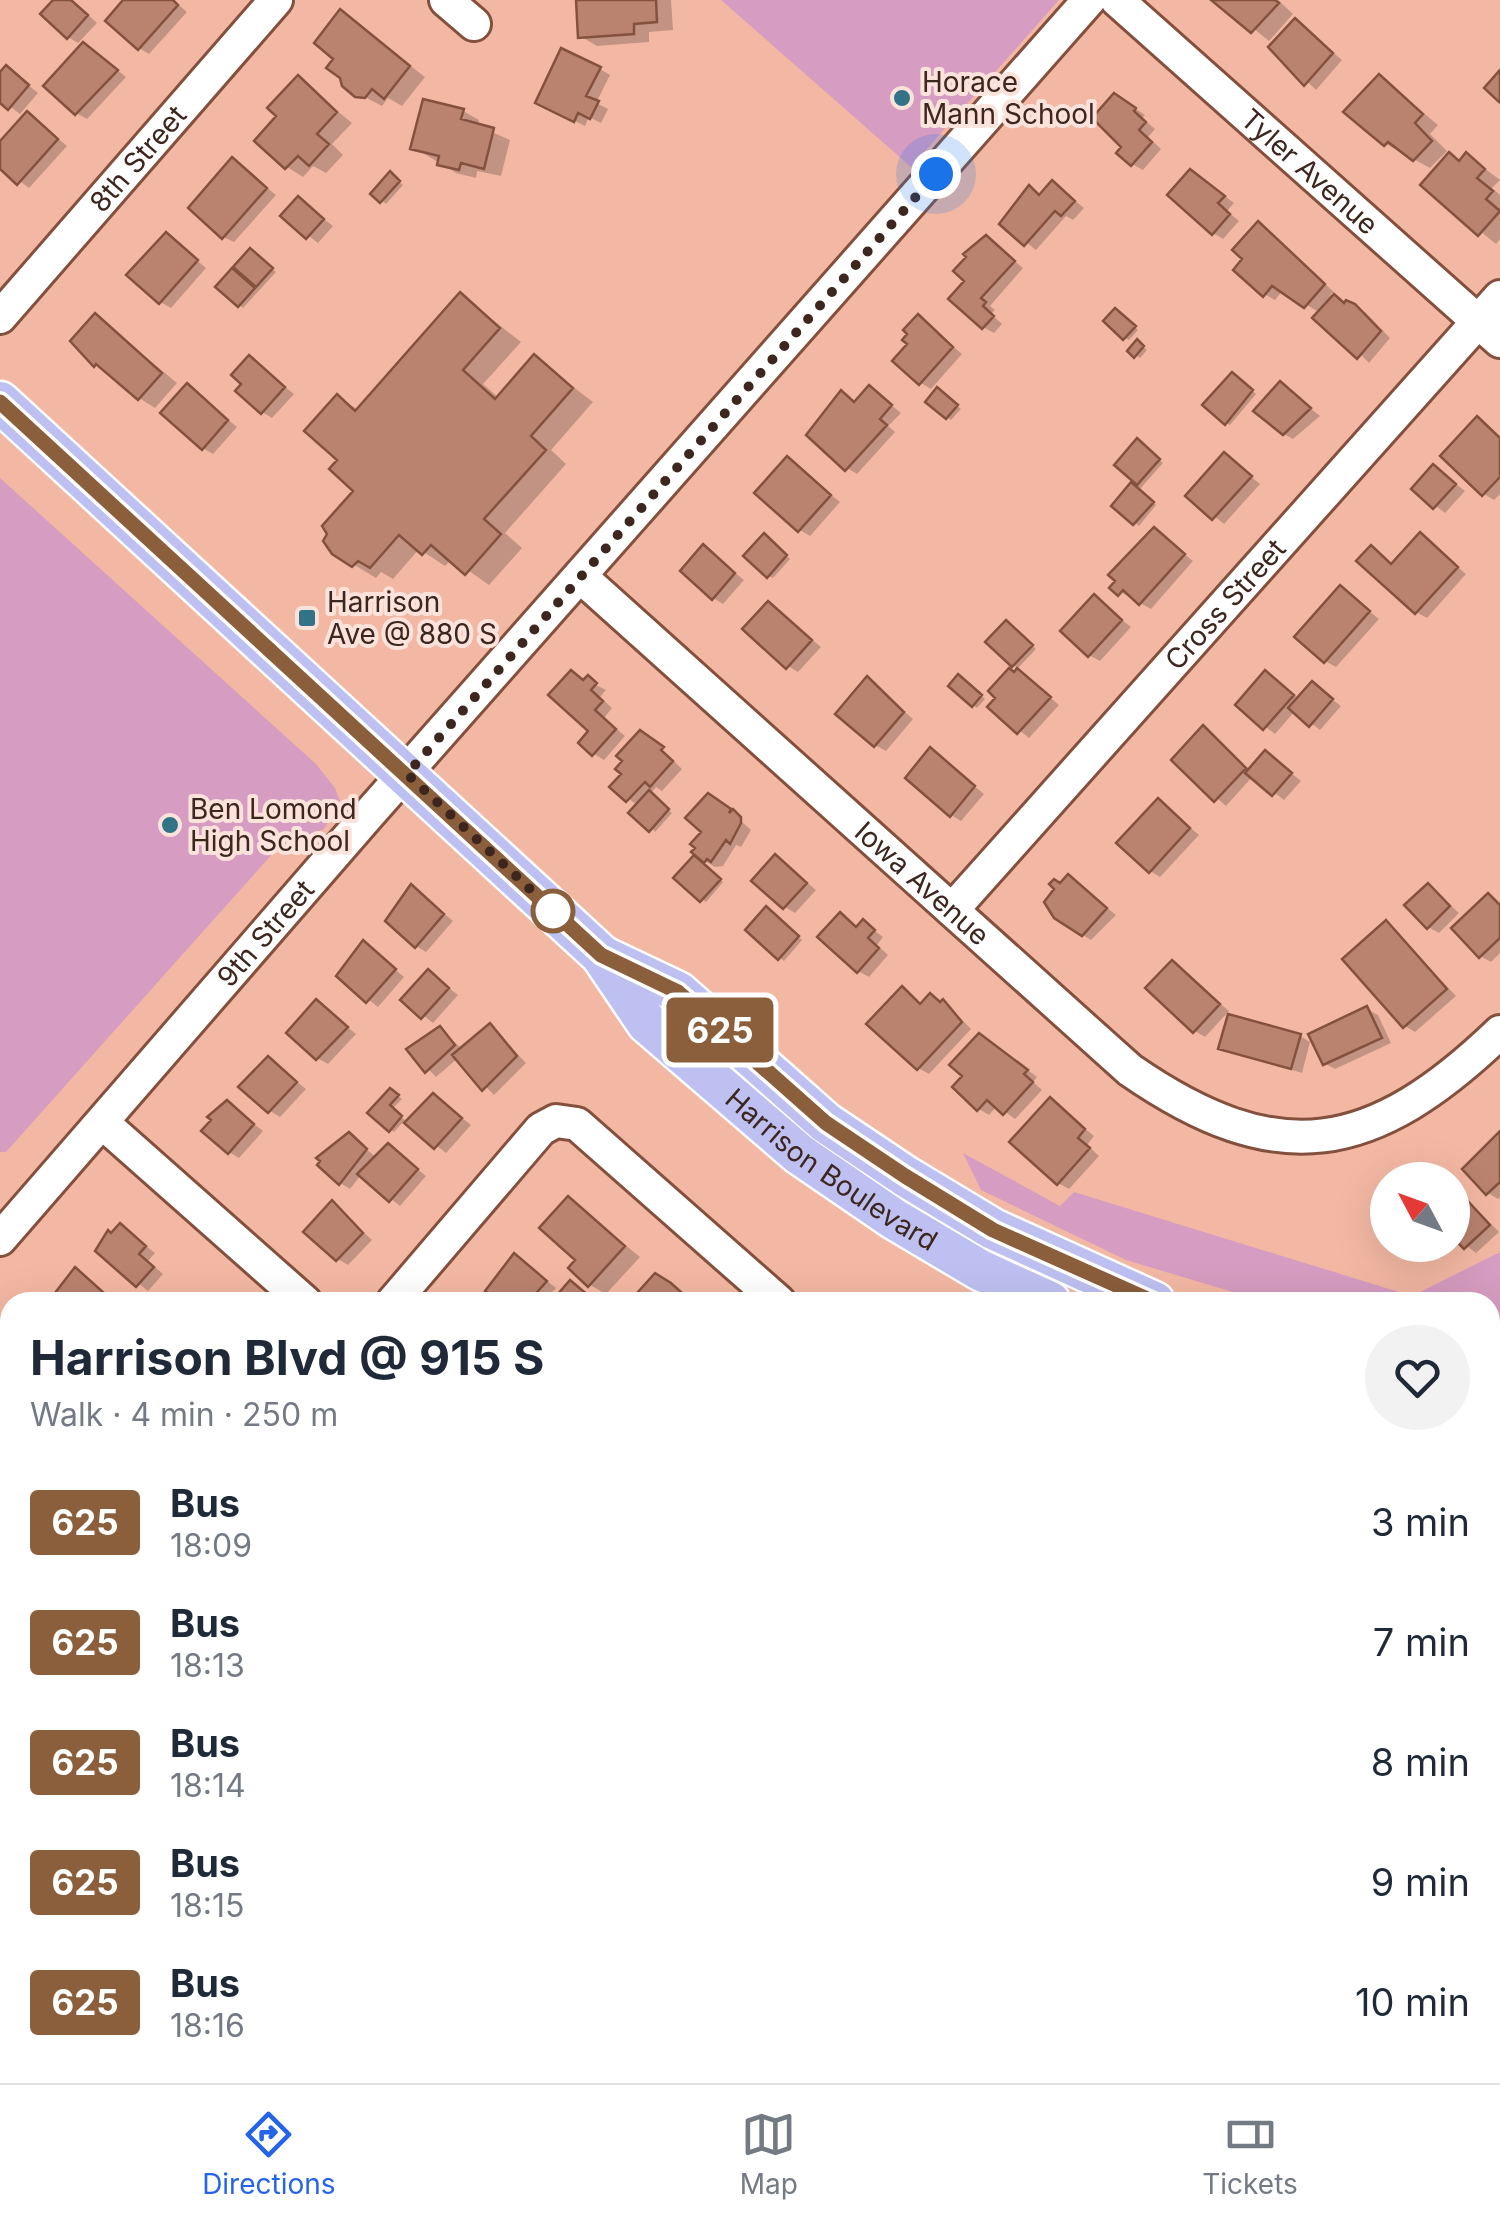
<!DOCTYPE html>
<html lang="en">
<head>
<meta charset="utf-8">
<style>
  :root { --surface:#fff; --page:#f2f2f3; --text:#1f2937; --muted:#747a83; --line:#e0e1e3; --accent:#2563eb }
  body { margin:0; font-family:Inter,sans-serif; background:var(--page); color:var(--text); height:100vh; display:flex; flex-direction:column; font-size:38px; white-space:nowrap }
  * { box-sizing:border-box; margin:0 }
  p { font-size:32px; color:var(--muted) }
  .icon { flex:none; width:55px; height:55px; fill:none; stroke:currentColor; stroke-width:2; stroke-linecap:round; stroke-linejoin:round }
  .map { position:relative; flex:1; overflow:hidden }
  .sheet { position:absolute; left:0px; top:1292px; width:1500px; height:792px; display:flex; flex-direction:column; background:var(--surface); border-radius:30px 30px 0 0; box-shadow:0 10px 40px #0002 }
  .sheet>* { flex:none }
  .badge { padding:0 20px; border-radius:8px; font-size:35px; line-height:65px }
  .needle { width:65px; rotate:311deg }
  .buttons { position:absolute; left:1370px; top:1162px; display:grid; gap:20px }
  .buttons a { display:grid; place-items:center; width:100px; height:100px; border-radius:50%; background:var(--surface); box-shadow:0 10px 40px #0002; font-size:50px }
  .you { position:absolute; width:50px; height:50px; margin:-25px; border:8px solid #fff; border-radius:50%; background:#1a73e8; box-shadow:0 0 0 15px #1a73e833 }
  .map>.badge { position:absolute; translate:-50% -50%; box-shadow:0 0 0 5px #fff }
  .round { display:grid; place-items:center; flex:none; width:105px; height:105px; border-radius:52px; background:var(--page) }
  .summary { display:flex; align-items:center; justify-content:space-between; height:170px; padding:0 30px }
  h1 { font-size:48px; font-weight:700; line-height:75px }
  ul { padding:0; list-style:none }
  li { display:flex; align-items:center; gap:30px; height:120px; padding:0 30px }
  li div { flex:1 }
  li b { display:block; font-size:38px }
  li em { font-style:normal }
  li .badge { min-width:110px; font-weight:700; text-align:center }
  .tab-bar { display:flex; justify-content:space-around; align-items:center; height:140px; border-top:2px solid var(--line); background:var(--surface); font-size:28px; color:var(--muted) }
  .tab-bar a { display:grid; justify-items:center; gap:5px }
  .tab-bar .on { color:var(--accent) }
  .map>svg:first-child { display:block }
</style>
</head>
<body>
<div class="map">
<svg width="1500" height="2083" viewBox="0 0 1500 2083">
  <rect width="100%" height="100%" fill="#f3b8a3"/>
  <!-- green -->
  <path fill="#d69cc1" d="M721,0h338l-148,167z
    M0,478l316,286 19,24 5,13 -16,28 -50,23 -268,300h-6z
    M963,1153l97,53 14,-14 338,104 88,-44v104l-10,-2v-52h-224l-140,-42 -145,-70z"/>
  <!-- shadow -->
  <path fill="#0003" d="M56,0h16l25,23 -19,20 -10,-6z
    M127,0h46l14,12 -38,42 -10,-6z
    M594,0h77l2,30 -24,2v10l-52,4 -17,-10z
    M1218,0h60l15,14 -24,27z
    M341,13l84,64 -23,29 -14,-8 -6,8 -21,-11 -24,-37z
    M1295,21l47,39 -26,30 -44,-43z
    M94,51l32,26 -39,42 -11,-6z
    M7,68l31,25 -18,21 -20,-15v-23z
    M600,69l10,6 -14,28 12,6 -7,14 -12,-6 -4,9 -37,-18z
    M1380,77l58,48 -8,9 17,17 -17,17 -44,-24z
    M298,79l54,44 -20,21 11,11 -17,18 -13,-7 -10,11 -16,-10 -7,-51z
    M1125,102l20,13 -3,3 13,11 -7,8 13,12 -18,21 -11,-6 -7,-17z
    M463,111l16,9 -1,6 32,14 -9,36 -24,-5 -1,7 -20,-5 -43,-26z
    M28,114l39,32 -38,42 -29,-22v-22z
    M1449,155l12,7 6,-7 33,25 -8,8 8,7v44l-4,5 -72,-59z
    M233,161l43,34 -42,47 -11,-5z
    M394,177l9,8 -17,19 -13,-11z
    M1201,178l33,25 -7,8 12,10 -16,18 -10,-6z
    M1053,183l31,25 -11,12 -7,-4 -30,34 -34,-27 28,-35 12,8z
    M298,199l35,27 -15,17 -35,-27z
    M1259,224l75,68 -4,3 36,18 24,25 -21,25 -49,-50 -37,-23 -8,10 -11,-6 -18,-35z
    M166,235l40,33 -35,40 -11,-6z
    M987,239l36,29 -33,38 5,4 -4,4 11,10 -8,9 -11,-6 -15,-46 -11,-10 14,-22z
    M251,251l25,21 -33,36 -25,-21z
    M461,295l60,47 -38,42 16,14 36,-40 58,44 -42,48 15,14 -61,69 17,15 -33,37 -37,-26 -7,7 -26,-17 -26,30 -12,-7 -5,6 -43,-26 23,-62 -15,-30 -4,-63 22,13z
    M1120,313l18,17 -9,10 -4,-2z
    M96,316l81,67 -22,25 -16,-10z
    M918,317l44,37 -31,35 -10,-6 -10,-39z
    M1141,345l6,5 -7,8 -4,-3z
    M249,358l45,36 -22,24 -10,-6 -17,-28z
    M1237,377l19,17 -26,31 -4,-2z
    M1280,384l40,32 -27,23 -11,-6z
    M187,386l50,41 -24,27 -10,-6z
    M870,388l31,25 -13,13 7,6 -38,42 -10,-6 -6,-74 15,9z
    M942,393l19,16 -10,11 -4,-3z
    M1477,419l23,18v57l-6,6 -10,-6z
    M1142,444l21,19 -24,27 17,15 -17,21 -25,-20 22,-25z
    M1224,455l36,29 -36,40 -36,-29z
    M788,459l52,43 -30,34 -10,-6z
    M1434,467l31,24 -20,22 -31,-24z
    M1154,530l39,31 -42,48 -38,-21z
    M1420,535l46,39 -39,44 -11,-6 -45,-64 22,17z
    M768,539l22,20 -17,19 -4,-2z
    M704,548l40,32 -21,24 -10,-6z
    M1341,588l38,31 -43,48 -11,-6z
    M1094,598l37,29 -31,34 -11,-6z
    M769,604l52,43 -23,25 -10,-6z
    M1011,625l25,24 -18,19 -5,-3z
    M1018,671l41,34 -30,33 -38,-31z
    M572,673l34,17 -6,7 12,11 -8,10 21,18 -21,24 -10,-6 -2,-23z
    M1266,673l33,26 13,-15 29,22 -21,24 -25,-19 -20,23 -37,-29z
    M963,679l22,20 -8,9 -4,-3z
    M868,680l45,39 -27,32 -11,-6z
    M1204,728l46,42 16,-17 35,28 -17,19 -31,-24 -27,30 -52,-46z
    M651,739l31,30 -20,22 -6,-4 -6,7 22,19 -17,19 -17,-26 -25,-20z
    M931,751l53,43 -23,27 -10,-6z
    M1158,801l41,34 -39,42 -10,-6z
    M719,802l32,28 -10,17 -5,-2 -13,21 -8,1 -10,-6z
    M776,857l40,33 -21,23 -10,-6z
    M699,860l24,22 -17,20 -4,-3z
    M1068,877l48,38 -25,25 -10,-6 -20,-49z
    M1429,886l30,27 -20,20 -11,-6z
    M412,888l41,33 -27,31 -10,-6z
    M1489,896l11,7v50l-9,9 -11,-6z
    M771,912l31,28 -18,21 -4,-3z
    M840,915l18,13 5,-6 20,15 -6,8 11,10 -19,22 -11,-6z
    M1386,923l70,73 -41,36 -10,-6z
    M364,943l40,34 -26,30 -39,-31z
    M1172,963l57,48 -24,26 -10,-6z
    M429,973l29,22 -25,28 -29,-23z
    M902,990l20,15 9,-9 13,6 27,27 -42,45 -11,-6z
    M317,1002l39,32 -28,30 -11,-6z
    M1367,1009l11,6 13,28 -56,26 -11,-6z
    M490,1026l36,37 -32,32 -36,-37 -22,19 -27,-28 31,-20 22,20z
    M1300,1036l10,6 -8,31 -81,-25z
    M990,1042l47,35 -4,5 9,8 -27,29 -18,-13 -8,9 -10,-6z
    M268,1059l38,30 -26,28 -10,-6z
    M391,1091l11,8 -10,10 16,14 26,-27 37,29 -25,28 -41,-33 -11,12 -24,-19z
    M1050,1100l44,36 -7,9 12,11 -30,33 -11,-6z
    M227,1103l36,28 -24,27 -10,-6 -14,-32z
    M349,1135l28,23 12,-12 37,30 -26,30 -39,-31 -11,14 -10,-6z
    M1500,1135v62l-2,2 -10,-6z
    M1452,1185l47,47 -23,21 -17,-13 -18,18 -17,-13h28z
    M568,1199l72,58 -34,37 -16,-9 -11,-25z
    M332,1203l40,37 -24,25 -10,-6z
    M121,1226l34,27 -7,8 15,13 -15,17 -50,-41z
    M514,1256l42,32 -13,14h-40l-14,-12z
    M0,1388l10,9v44l-10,11z
    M0,1621l10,8v17l-10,11z
    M0,1869l10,9v34l-10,11z
    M0,1970l10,9v23l-5,6 -5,-3z
    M222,2075h79l8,7 -94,1z
    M410,2075h59l10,8h-77z
    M695,2075h95l3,3 -7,5h-102z"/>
  <!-- building -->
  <path fill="#ba836f" stroke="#84513f" stroke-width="2.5" d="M53,0h18l17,15 -21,24 -27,-25z
    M123,0h50l5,5 -40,45 -33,-29z
    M576,0h80l1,22 -23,2v10l-56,4z
    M1211,0h64l4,3 -28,30z
    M340,9l70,57 -26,33 -12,-10 -7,9 -10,-1 -13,-11 -2,-8 -14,-10 7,-9 -19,-16z
    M1295,18l38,35 -29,33 -36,-39z
    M83,42l35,28 -43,45 -32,-29z
    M561,48l40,19 -15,29 13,5 -9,18 -12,-6 -4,9 -39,-19z
    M6,65l23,20 -21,25 -8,-7v-31z
    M1500,70v30l-1,2 -15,-14z
    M1379,74l44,40 -8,9 17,18 -19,20 -25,-19 -4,4 -41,-34z
    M298,75l39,37 -20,22 12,10 -20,22 -11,-10 -13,13 -31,-28 22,-25 -9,-8z
    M1114,93l22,15 -2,3 12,11 -7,8 13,12 -21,24 -15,-13 5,-6 -29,-29z
    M423,99l41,10 -3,10 33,9 -10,41 -23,-6 -2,7 -22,-5 2,-9 -29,-7z
    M27,111l31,28 -41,46 -17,-16v-28z
    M1449,152l10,9 7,-9 19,17 -8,9 16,13 -7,8 14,12 -22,25 -58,-51z
    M232,157l35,31 -45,51 -34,-31z
    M1190,169l35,27 -7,7 12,11 -18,21 -45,-40z
    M390,171l10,10 -20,22 -10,-9z
    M1052,180l23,21 -14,15 -6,-5 -31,35 -25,-22 30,-39 10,10z
    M298,196l26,23 -18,20 -26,-23z
    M1258,221l67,63 -21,24 -32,-22 -9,11 -30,-27 9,-11 -10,-9z
    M166,232l32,28 -39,44 -33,-29z
    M986,235l29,26 -34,37 5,4 -3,4 11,10 -12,13 -34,-30 16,-18 -11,-10 13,-14 -3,-3z
    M250,248l23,20 -17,19 -23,-20z
    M232,268l23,20 -17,19 -23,-20z
    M460,292l40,36 -37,42 32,29 39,-45 39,34 -42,48 15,14 -62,69 17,15 -36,41 -34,-30 -9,10 -23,-20 -29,33 -12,-7 -6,6 -20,-13 -9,-13 4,-7 -5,-8 31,-35 -24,-22 8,-9 -33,-29 33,-37 18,17z
    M1334,294l10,9 2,-3 9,4 26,27 -24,28 -45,-41z
    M1115,308l21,18 -13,14 -20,-19z
    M95,313l67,60 -24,27 -42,-36 -2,3 -24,-26z
    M918,314l35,33 -34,38 -27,-24 15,-17 -5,-4 5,-6 -4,-4z
    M1137,339l7,7 -10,12 -7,-7z
    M249,355l36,32 -24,27 -26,-23 6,-7 -10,-9z
    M1232,372l21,18 -28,35 -23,-20z
    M1280,381l31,27 -28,27 -30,-24z
    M187,383l41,37 -26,30 -42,-37z
    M869,385l23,20 -12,14 7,6 -42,46 -39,-36 35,-45 13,12z
    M937,387l21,18 -12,14 -21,-17z
    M1477,416l23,22v39l-18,19 -42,-40z
    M1137,438l23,21 -23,26 -23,-20z
    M1224,452l28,24 -40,44 -27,-24z
    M787,456l44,39 -33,37 -44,-39z
    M1433,464l23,20 -23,25 -22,-20z
    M1131,482l23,20 -21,23 -22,-19z
    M1154,527l31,27 -46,51 -16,-15 -5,6 -9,-8 6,-7 -7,-6z
    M1420,532l38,35 -43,47 -59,-53 15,-16 20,19z
    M764,533l23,22 -20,23 -24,-22z
    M703,544l32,29 -23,27 -32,-29z
    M1340,585l30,26 -46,52 -30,-26z
    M1094,594l28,26 -34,37 -28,-26z
    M768,601l44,39 -26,29 -44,-40z
    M1006,620l27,25 -21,22 -27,-25z
    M1009,668l5,4 3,-4 34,29 -34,37 -30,-27 8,-9 -7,-7z
    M571,670l12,10 5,-5 9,8 -6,7 12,11 -8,9 21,19 -24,27 -14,-13 10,-12 -40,-36z
    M1265,670l29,25 -31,35 -28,-25z
    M958,674l24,21 -10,12 -24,-21z
    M867,676l37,36 -30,35 -39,-33z
    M1312,681l21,18 -24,28 -21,-19z
    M1203,725l43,43 -32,34 -43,-42z
    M640,730l24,17 -3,3 12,11 -23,26 -5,-5 -19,20 -17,-15 12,-13 -6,-5 7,-8 -6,-5z
    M930,747l45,39 -25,31 -45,-39z
    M1265,750l27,23 -20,23 -27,-23z
    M649,790l20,19 -20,23 -21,-19z
    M708,793l23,16 -2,4 4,-4 8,8v6l-11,21 -4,-4 -15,22 -4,-3 -3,4 -13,-11 4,-4 -5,-4 11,-12 -16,-14z
    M1158,798l32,30 -41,45 -33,-30z
    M775,854l32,29 -24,26 -32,-28z
    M694,855l27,24 -21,23 -27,-24z
    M1068,874l39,34 -25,28 -28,-18 -10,-16 10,-13 -5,-5 5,-5 6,4z
    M1428,883l22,23 -23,23 -23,-24z
    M411,884l33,30 -29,34 -30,-27z
    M1488,893l12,12v33l-21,20 -28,-30z
    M766,906l33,30 -21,24 -33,-30z
    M840,912l16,15 7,-8 12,11 -7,8 11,10 -22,25 -40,-36z
    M1386,920l61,69 -44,39 -61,-69z
    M363,940l33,29 -30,34 -30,-27z
    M1172,960l48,44 -27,29 -48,-45z
    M428,969l21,19 -28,31 -21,-19z
    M902,986l18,18 10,-11 10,9 3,-3 19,23 -45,48 -51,-46z
    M316,999l32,28 -32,33 -30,-27z
    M1367,1006l15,32 -59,27 -15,-31z
    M1228,1014l73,20 -10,35 -73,-20z
    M490,1023l27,33 -35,35 -30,-36z
    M440,1026l15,19 -30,28 -19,-24z
    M979,1033l49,37 -4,4 9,8 -30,33 -16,-15 -10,11 -25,-24 10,-11 -13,-11z
    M268,1056l29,26 -29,31 -30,-26z
    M390,1088l9,7 -9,10 12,11 -13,16 -22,-19z
    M433,1093l29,25 -28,31 -30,-26z
    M1050,1097l35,32 -7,9 12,10 -33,37 -48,-43z
    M227,1100l27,24 -26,30 -27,-23 10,-11 -4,-3z
    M1500,1131v51l-14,13 -24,-26z
    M349,1132l18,17 -28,36 -22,-20 3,-4 -4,-3z
    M388,1143l30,26 -29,33 -32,-28z
    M1452,1184l38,41 -26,24 -12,-12z
    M568,1196l57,50 -37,41 -20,-19 7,-8 -36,-32z
    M332,1200l31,33 -27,28 -33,-29z
    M120,1223l26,23 -7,8 15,13 -18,20 -41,-36 13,-21 3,3z
    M514,1253l33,28 -19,21h-29l-14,-11z
    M75,1267l39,35h-66z
    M655,1273l16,10 21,19h-63z
    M570,1280l26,22h-45z
    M10,1340v34l-10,-9v-10z
    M0,1390l10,8 -3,40 -7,-6z
    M10,1563v46l-10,-9v-26z
    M0,1869l10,9v17l-10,11z
    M10,2048v27h33l4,4 -4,4h-43v-24z
    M219,2075h73l-7,8h-73z
    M406,2075h62l5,5 -74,3z
    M691,2075h88l-11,8h-88z"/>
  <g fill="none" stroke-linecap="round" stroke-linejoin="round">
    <!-- minor casing -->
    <g stroke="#83503e" stroke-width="38">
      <g id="minor">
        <path d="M446,0l28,24"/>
        <path id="s1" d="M1117,0l383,341"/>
        <path id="s2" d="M0,317l276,-317"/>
        <path id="s3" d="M580,576l550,494c149,103 243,84 370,-38"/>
        <path id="s4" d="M952,910l548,-613"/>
        <path d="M104,1124l201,178"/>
        <path id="s5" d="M0,1239l369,-425 720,-814"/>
        <path d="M393,1302l148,-173 15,-8 21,3 202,178"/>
        <path d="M0,1751l10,-12"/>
        <path d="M128,2083l7,-8"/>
        <path d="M572,2083l9,-8"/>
      </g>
    </g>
    <!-- major casing -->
    <g stroke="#fff" stroke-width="45">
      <g id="major">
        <path id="s6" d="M0,402l601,553 46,68 152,131 95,65 86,51 70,32"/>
        <path d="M604,957l74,35 148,131 79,53 88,53 161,73"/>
        <path d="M1490,1383l10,1"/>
        <path d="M1490,1424l10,1"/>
      </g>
    </g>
    <!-- minor -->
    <use href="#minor" stroke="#fff" stroke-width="32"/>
    <!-- major -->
    <use href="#major" stroke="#bec0f1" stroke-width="40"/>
  </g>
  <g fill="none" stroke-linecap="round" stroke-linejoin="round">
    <!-- line casing -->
    <g stroke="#fff" stroke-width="22">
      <path id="line" d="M0,402l601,553 77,37 148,131 79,53 88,54 161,72"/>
    </g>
    <!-- line -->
    <use href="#line" stroke="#8b5e3c" stroke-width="15"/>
    <!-- walk -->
    <path stroke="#3c261e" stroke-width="10" stroke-dasharray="0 18" d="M553,911l8,7 -154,-144 529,-600"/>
  </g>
  <!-- markers -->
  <g fill="#337387" stroke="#fbe2da" stroke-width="4">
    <circle cx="902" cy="98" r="10"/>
    <rect x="297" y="608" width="20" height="20" rx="5"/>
    <circle cx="170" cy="825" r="10"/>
  </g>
  <circle fill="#fff" stroke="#8b5e3c" stroke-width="5" cx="553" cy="911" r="20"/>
  <g text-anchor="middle" stroke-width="8" stroke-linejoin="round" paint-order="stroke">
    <!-- poi labels -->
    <g font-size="28" fill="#3c261e" stroke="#fbe2da" text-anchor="start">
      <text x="922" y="92">Horace<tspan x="922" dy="32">Mann School</tspan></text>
      <text x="327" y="612">Harrison<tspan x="327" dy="32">Ave @ 880 S</tspan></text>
      <text x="190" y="819">Ben Lomond<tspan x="190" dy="32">High School</tspan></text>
    </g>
    <!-- street labels -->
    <g font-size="28" fill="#3c261e" stroke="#fbe2da">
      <text dy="10" stroke="none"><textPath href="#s2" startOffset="210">8th Street</textPath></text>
      <text dy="10" stroke="none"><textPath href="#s1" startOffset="258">Tyler Avenue</textPath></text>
      <text dy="10" stroke="none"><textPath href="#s4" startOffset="410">Cross Street</textPath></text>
      <text dy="10" stroke="none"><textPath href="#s3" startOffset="460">Iowa Avenue</textPath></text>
      <text dy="10" stroke="none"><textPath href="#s5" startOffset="405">9th Street</textPath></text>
      <text dy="10" stroke="none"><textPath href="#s6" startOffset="1135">Harrison Boulevard</textPath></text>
    </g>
  </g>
</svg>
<div class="buttons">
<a><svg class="needle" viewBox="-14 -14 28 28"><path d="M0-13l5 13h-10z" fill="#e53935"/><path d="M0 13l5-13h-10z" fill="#747a83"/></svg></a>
</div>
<div class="you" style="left:936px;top:174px"></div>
<b class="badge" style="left:720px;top:1030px;background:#8b5e3c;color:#fff">625</b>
<section class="sheet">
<div class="summary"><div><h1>Harrison Blvd @ 915 S</h1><p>Walk · 4 min · 250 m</p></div><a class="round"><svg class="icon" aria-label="heart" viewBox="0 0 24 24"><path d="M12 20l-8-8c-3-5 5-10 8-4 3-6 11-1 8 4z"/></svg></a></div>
<ul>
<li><span class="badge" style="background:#8b5e3c;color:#fff">625</span><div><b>Bus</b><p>18:09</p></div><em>3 min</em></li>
<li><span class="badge" style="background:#8b5e3c;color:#fff">625</span><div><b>Bus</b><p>18:13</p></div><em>7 min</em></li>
<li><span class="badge" style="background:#8b5e3c;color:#fff">625</span><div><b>Bus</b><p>18:14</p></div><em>8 min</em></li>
<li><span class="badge" style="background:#8b5e3c;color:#fff">625</span><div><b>Bus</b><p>18:15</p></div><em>9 min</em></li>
<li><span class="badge" style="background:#8b5e3c;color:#fff">625</span><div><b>Bus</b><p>18:16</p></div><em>10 min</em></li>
</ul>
</section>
</div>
<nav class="tab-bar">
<a class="on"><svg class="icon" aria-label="directions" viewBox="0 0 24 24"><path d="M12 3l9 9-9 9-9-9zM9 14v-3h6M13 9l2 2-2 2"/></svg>Directions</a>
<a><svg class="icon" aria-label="map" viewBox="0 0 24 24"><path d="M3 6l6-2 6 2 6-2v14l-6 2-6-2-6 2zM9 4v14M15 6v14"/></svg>Map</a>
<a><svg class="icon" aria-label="tickets" viewBox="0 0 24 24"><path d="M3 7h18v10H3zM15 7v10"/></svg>Tickets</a>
</nav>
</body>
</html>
